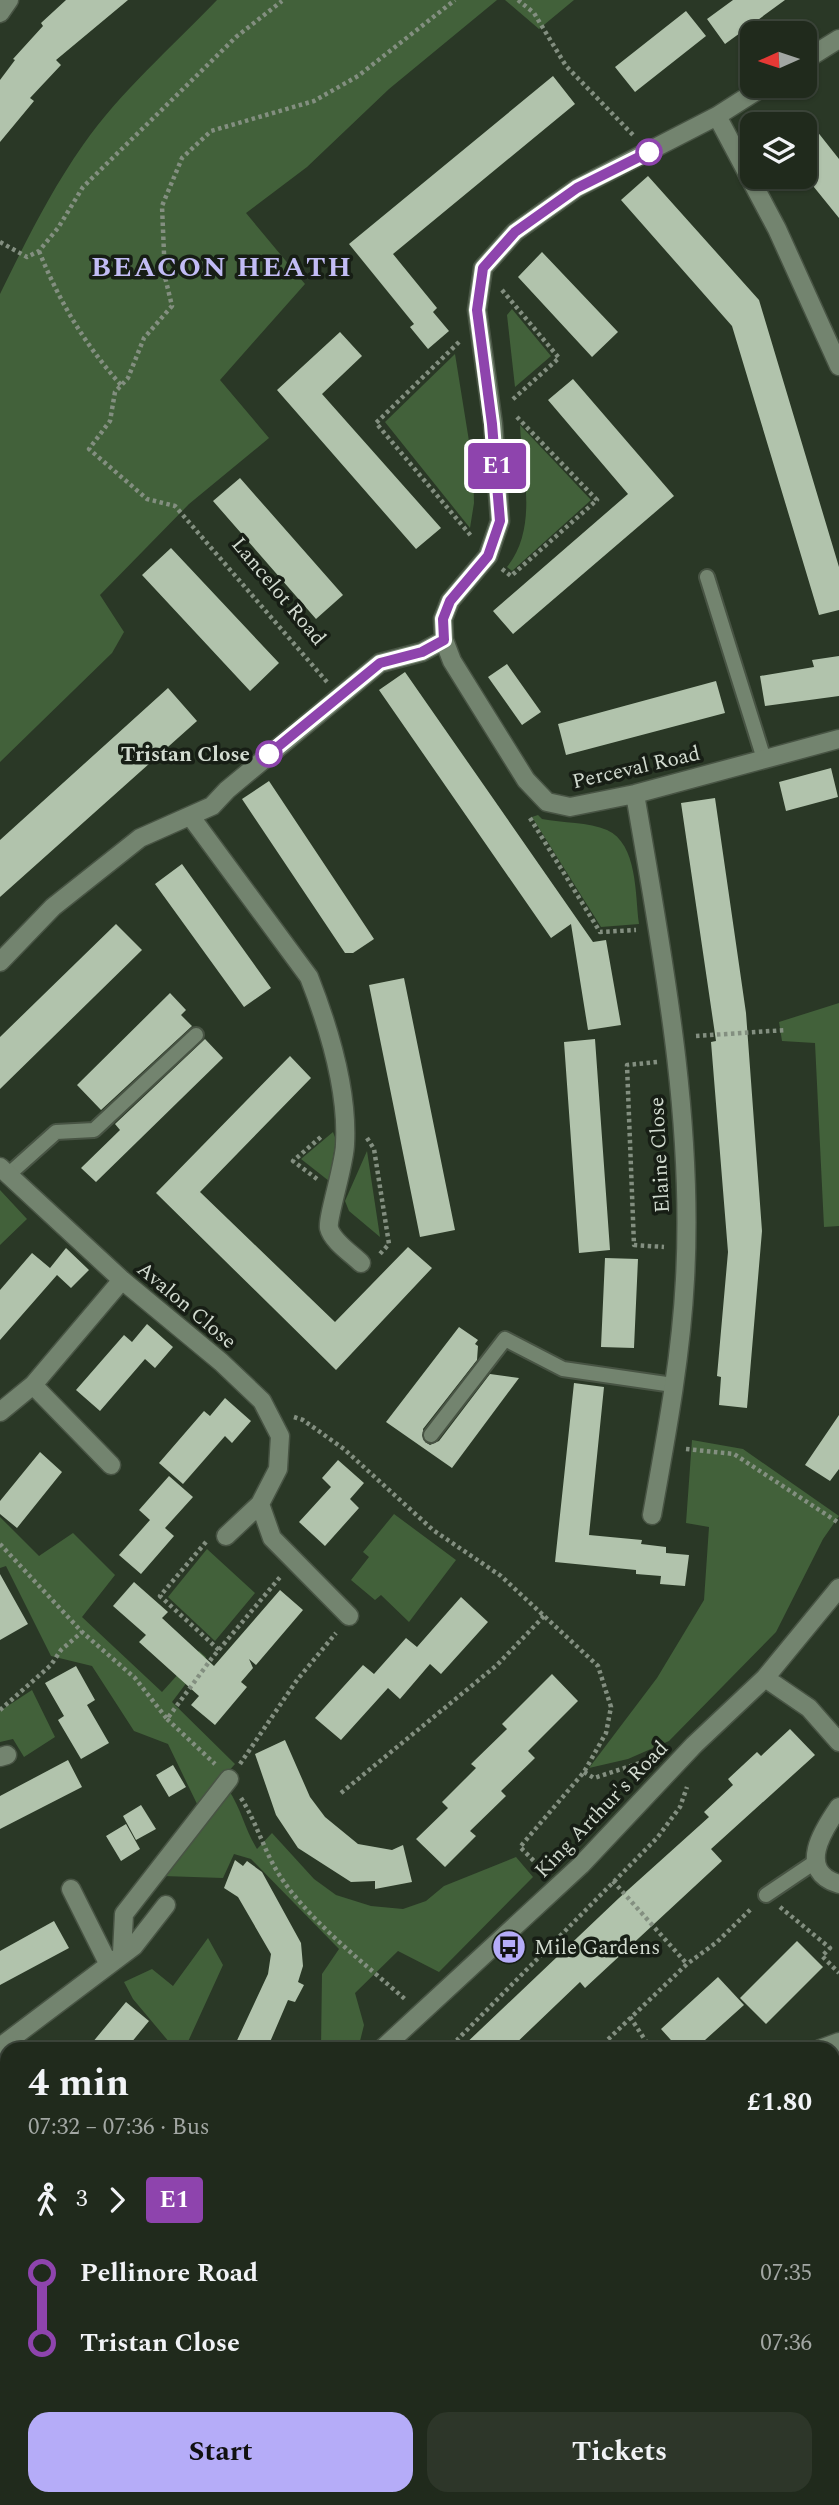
<!DOCTYPE html>
<html lang="en">
<head>
<meta charset="utf-8">
<style>
  :root { --surface:#202a1c; --page:#2d3629; --text:#f1f3f6; --muted:#a2a7a3; --line:#3d463b; --accent:#b5acf8 }
  body { margin:0; font-family:Spectral,serif; background:var(--page); color:var(--text); height:100vh; display:flex; flex-direction:column; font-size:26px; white-space:nowrap }
  * { box-sizing:border-box; margin:0 }
  p { font-size:23px; color:var(--muted) }
  .icon { flex:none; width:38px; height:38px; fill:none; stroke:currentColor; stroke-width:2; stroke-linecap:round; stroke-linejoin:round }
  .map { position:relative; flex:1; overflow:hidden }
  .panel { position:absolute; left:0px; top:2042px; width:840px; height:464px; display:flex; flex-direction:column; background:var(--surface); border-radius:21px 21px 0 0; box-shadow:0 2px 5px #0004,0 0 0 2px var(--line) }
  .panel>* { flex:none }
  .badge { padding:0 14px; border-radius:5px; font-size:24px; line-height:46px }
  .needle { width:46px; rotate:267deg }
  .fabs { position:absolute; left:740px; top:21px; display:grid; gap:14px }
  .fabs a { display:grid; place-items:center; width:77px; height:77px; border-radius:14px; background:var(--surface); box-shadow:0 2px 5px #0004,0 0 0 2px var(--line); font-size:35px }
  .map>.badge { position:absolute; translate:-50% -50%; box-shadow:0 0 0 4px #fff }
  .legs { display:flex; align-items:center; gap:10px; height:77px; padding:0 28px; font-size:23px }
  .legs p { margin-inline-start:auto }
  .overview { display:flex; align-items:center; justify-content:space-between; height:119px; padding:0 28px }
  h1 { font-size:38px; font-weight:700; line-height:52px }
  .button { display:flex; gap:14px; margin-top:auto; padding:14px 28px }
  .button a { flex:1; height:80px; border-radius:21px; background:var(--accent); color:#111; font-size:28px; font-weight:700; line-height:80px; text-align:center }
  .button a+a { background:var(--page); color:var(--text) }
  ul { padding:0 28px; list-style:none }
  li { display:flex; align-items:center; gap:24px; height:70px; font-size:26px }
  li i { display:grid; place-items:center; width:10px; height:100%; margin:0 9px; background:currentColor }
  li i::after { content:''; width:18px; height:18px; margin:-9px; border:5px solid; border-radius:50%; background:var(--surface) }
  li p { margin-inline-start:auto }
  li:first-child i { background:linear-gradient(#0000 50%,currentColor 0) }
  li:last-child i { background:linear-gradient(currentColor 50%,#0000 0) }
  .map>svg:first-child { display:block }
</style>
</head>
<body>
<div class="map">
<svg width="839" height="2505" viewBox="0 0 839 2505">
  <rect width="100%" height="100%" fill="#2a3826"/>
  <!-- green -->
  <path fill="#42613a" d="M217,0h280l-108,89 -82,78 -61,46 59,71 -85,96 49,58 -80,66 -89,91 24,37 -12,21 -112,109v-468c25,-51 50,-102 83,-149 37,-53 89,-98 134,-145z
    M505,0h69l-35,29z
    M512,309l39,47 -36,31 -8,-72z
    M455,354l18,112 1,37 -4,25 -85,-106z
    M520,425l71,75 -79,71 -5,-4c32,-40 15,-96 13,-142z
    M538,815l4,4c20,4 47,3 65,11 31,14 28,65 32,94l-38,3 -69,-110z
    M839,1003v223l-15,1 -9,-184 -33,-2 -3,-19z
    M333,1132l3,8 -7,41 -28,-22z
    M367,1151l13,86 -31,-26 -4,-10z
    M0,1190l27,29 -27,26z
    M692,1440l51,9 96,67 -16,23 -47,93 -107,109 -41,18 -39,9 68,-90 47,-78 5,-73 -23,-4z
    M394,1514l62,46 -47,62 -28,-27 -6,5 -24,-20 18,-23 -6,-5z
    M0,1517l39,39 34,-23 42,42 -33,42 80,75 37,-41 7,6 -34,45 63,62 -37,42 -30,-62 -34,-13 -42,-65 -41,-10 -45,-90 -6,2z
    M207,1549l48,44 -40,48 -47,-44z
    M32,1690l23,47 -31,20 -11,-18 -13,3v-31z
    M228,1789c14,21 16,39 29,60l15,-16 42,46 22,16 35,11 32,3 23,-8 18,-15 72,-29 17,20 -94,95 -41,-21 -43,42 9,32 -6,24h-37l1,-75 17,-25 -88,-90 -17,-5 -11,24 -60,-2z
    M208,1938l15,27 -37,81 -11,3 -42,-50 -9,-17 28,-13 21,17z
    M0,2053l7,11v125l-7,-10z
    M839,2099v406h-661l3,-6h652v-398z
    M0,2199l7,10v165l-7,1z
    M7,2403v93l-7,2v-94z"/>
  <!-- building -->
  <path fill="#b1c3ac" d="M66,0h62l-72,60 5,5 -31,33 4,3 -34,41v-62l15,-20 -2,-1 30,-33 -2,-3z
    M733,0h52l-60,44 -18,-25z
    M686,11l20,25 -71,56 -20,-25z
    M553,76l22,28 -182,150 44,54 -4,4 16,19 -21,18 -18,-22 4,-3 -65,-80z
    M805,116l34,43v59l-34,-42z
    M648,176l111,124 80,267v43l-20,5 -87,-289 -111,-126z
    M542,252l76,80 -26,25 -74,-80z
    M340,332l22,24 -40,38 119,134 -25,21 -139,-159z
    M573,379l101,117 -161,138 -20,-23 135,-117 -80,-94z
    M240,478l103,117 -27,24 -103,-118z
    M171,548l108,115 -29,28 -108,-116z
    M839,656v40l-74,10 -5,-30 54,-9 -2,-7z
    M507,664l34,48 -19,13 -34,-48z
    M405,672l188,270 13,-2 15,85 -33,5 -17,-106 -20,14 -172,-248z
    M716,681l9,32 -159,42 -8,-31z
    M168,688l29,33 -197,176v-57z
    M831,768l7,29 -52,14 -7,-29z
    M269,781l105,158 -21,14h-8l-103,-154z
    M715,798l31,215 16,218 -15,177 -28,-3 2,-28 -4,-1 11,-124 -17,-210 5,-1 -35,-238z
    M182,864l89,124 -27,19 -89,-123z
    M116,924l26,26 -142,139v-52z
    M404,978l51,252 -35,7 -51,-252z
    M170,993l16,17 -5,5 11,11 -91,84 -24,-25z
    M205,1039l18,19 -127,124 -15,-14 39,-38 -5,-6z
    M595,1039l15,211 -31,3 -15,-211z
    M290,1056l21,22 -111,114 135,130 73,-75 24,21 -96,102 -180,-177z
    M66,1248l23,22 -18,18 -14,-13 -57,65v-50l32,-37 18,15z
    M605,1258l33,1 -4,89 -33,-1z
    M147,1324l26,23 -18,21 -10,-9 -45,52 -24,-21 48,-55 8,7z
    M459,1327l19,13 -3,4 3,2 -1,14 -54,69 2,13 5,3 9,-4 51,-67 29,4 -67,90 -66,-46z
    M574,1383l30,4 -15,148 53,5 -1,4 25,3v6l23,2 -4,31 -25,-2 1,-8 -25,-2v-4l-81,-8z
    M225,1398l26,23 -19,22 -7,-7 -42,48 -24,-21 45,-52 6,5z
    M839,1415v54l-9,12 -25,-16z
    M40,1452l22,20 -45,56 -17,-14v-13z
    M338,1460l26,23 -14,16 9,9 -34,38 -26,-24 32,-35 -9,-9z
    M169,1476l24,21 -28,31 9,8 -33,38 -22,-19 31,-35 -11,-10z
    M0,1574l28,50 -28,16z
    M134,1582l34,30 -6,6 52,48 66,-76 23,20 -47,55 -7,-6 4,9 -12,14 6,5 -32,38 -24,-20 8,-9 -60,-54 7,-7 -33,-29z
    M461,1597l27,25 -47,52 -11,-10 -30,35 -12,-11 -47,52 -26,-22 48,-53 11,9 32,-36 11,9z
    M76,1666l19,34 -8,5 22,38 -28,16 -23,-39 6,-4 -19,-33z
    M552,1674l26,27 -50,50 7,7 -34,33 5,5 -36,35 6,5 -31,31 -29,-28 32,-31 -6,-6 34,-34 -5,-4 36,-35 -5,-5z
    M790,1729l25,26 -104,94 11,12 -137,127 -5,-6 -70,67h-50l159,-151 90,-81 -5,-5 29,-27 -5,-6 29,-27 4,4z
    M285,1740l25,57 15,20 33,27 34,6 11,-5 9,37 -37,7v-8l-24,1 -53,-34 -22,-33 -21,-61z
    M68,1760l14,27 -82,42v-33z
    M173,1765l13,22 -17,10 -13,-22z
    M141,1805l15,24 -20,11 -13,-24z
    M126,1824l14,25 -19,12 -15,-25z
    M235,1860l8,6 4,-5 15,11 39,71 2,23 -5,16 6,3 -9,17 -7,-2 -21,49h-34l35,-75 3,-20 -33,-57 -14,-9z
    M54,1921l15,27 -69,37v-34z
    M797,1941l26,26 -57,57 -26,-26z
    M718,1977l26,28 -49,44h-16l-18,-20z
    M126,2002l23,19 -23,28h-39z"/>
  <g fill="none" stroke-linecap="round" stroke-linejoin="round">
    <!-- lane casing -->
    <g stroke="#485444" stroke-width="18">
      <path id="lane" d="M707,577l57,182
        M8,1175l48,-43 38,-2 102,-95
        M431,1435l74,-96 58,30 110,16
        M766,1895l49,-33"/>
    </g>
    <!-- street casing -->
    <g stroke="#485444" stroke-width="21">
      <path id="street" d="M0,13l9,-13
        M805,60l34,-21
        M717,116l60,113 62,137
        M444,640l8,21 74,119 21,22 23,5 65,-13 204,-55
        M635,794c27,159 59,322 50,485 -4,79 -19,158 -33,236
        M191,817l118,160c20,51 39,112 36,167 0,19 -18,74 -16,84 3,13 23,26 32,35
        M0,962l53,-55 87,-69 72,-32 15,-16 153,-127 42,-11 22,-12 -1,-21 7,-18 38,-45 12,-35 -7,-97 -16,-114 6,-42 32,-36 62,-44 140,-72 47,-30
        M0,1167l122,113 99,82 41,39 18,35 -2,33 -18,35 -34,32
        M33,1385l78,80
        M0,1412l33,-27 89,-105
        M260,1504l12,34 77,78
        M765,1678l44,30 30,34
        M0,1757l7,-2
        M839,1807c-16,23 -43,64 0,77
        M71,1889l37,74
        M122,1953l2,-39 105,-135
        M0,2047l134,-101 32,-41
        M382,2049l199,-184 113,-120 71,-67 74,-90
        M820,2049l19,-7
        M0,2072l7,10"/>
    </g>
    <!-- path -->
    <path stroke="#838f80" stroke-width="4.5" stroke-dasharray="3.5 3.5" stroke-linecap="butt" d="M518,0l16,13 32,53 68,70
      M0,242l27,15 12,-6 19,-23 25,-41 153,-150 46,-36
      M39,251c20,50 46,94 82,134
      M502,290l57,68 -47,42
      M459,342l-83,81 96,114
      M502,569l9,7 86,-76 -81,-84
      M327,682l-152,-176 -28,-7 -58,-50 21,-28 5,-29 13,-14 16,-40 28,-32 -7,-29 -3,-71 20,-48 29,-27 103,-30 44,-25 97,-76
      M530,818l70,114 36,-2
      M696,1036l90,-6
      M657,1062l-30,3 7,180 30,2
      M367,1138l7,11 15,95 -10,11
      M317,1179l-24,-18 29,-25
      M294,1417l9,3 41,29 89,81 68,46 97,90 13,41 -5,26 -22,39 -64,75 25,25
      M686,1449l48,5 105,69
      M206,1542l-46,54 59,54
      M0,1544l82,88 53,46 32,41 45,-61 69,-82
      M0,1710l51,-45 10,-15 21,-18
      M167,1719l48,45
      M240,1764l57,-84 39,-47
      M584,1772l10,6 55,-18
      M341,1793l156,-128 47,-49
      M241,1798c14,22 21,46 33,68 27,49 90,97 132,134
      M613,1881l74,83
      M780,1907l50,41 -8,8 17,17
      M630,2017l21,32
      M437,2049l20,-9 200,-202 23,-31 7,-20
      M598,2049l89,-85 30,-22 35,-34
      M833,2082l6,-2
      M0,2230l7,8
      M833,2321l6,-2
      M0,2373l7,-1
      M0,2464l7,-2
      M361,2499l3,6
      M635,2499v6
      M55,2505l30,-6
      M168,2505l2,-6
      M503,2505l6,-6"/>
    <!-- lane -->
    <use href="#lane" stroke="#73846f" stroke-width="14"/>
    <!-- street -->
    <use href="#street" stroke="#73846f" stroke-width="18"/>
  </g>
  <g fill="none" stroke-linecap="round" stroke-linejoin="round">
    <!-- line-1 casing -->
    <g stroke="#fff" stroke-width="16">
      <path id="line-1" d="M269,754l111,-91 42,-11 22,-12 -1,-21 7,-18 38,-45 12,-35 -8,-97 -15,-114 6,-42 32,-36 62,-44 72,-36"/>
    </g>
    <!-- line-1 -->
    <use href="#line-1" stroke="#8e44ad" stroke-width="10"/>
  </g>
  <!-- icons -->
  <defs>
    <g id="bus-disc" transform="scale(1.75)"><circle r="9.5" fill="#b5acf8" stroke="#171e15"/><path d="M-5-6H5V4H4V6H2V4H-2V6H-4V4H-5ZM-3.5-4V0h7V-4ZM-3.5 1.2v1.5H-2V1.2ZM2 1.2v1.5H3.5V1.2Z" fill="#111"/></g>
  </defs>
  <g fill-rule="evenodd">
    <use href="#bus-disc" x="509" y="1947"/>
  </g>
  <!-- markers -->
  <g fill="#fff" stroke="#8e44ad" stroke-width="3.5">
    <circle cx="649" cy="152" r="12"/>
    <circle cx="269" cy="754" r="12"/>
  </g>
  <g text-anchor="middle" stroke-width="7" stroke-linejoin="round" paint-order="stroke">
    <!-- street labels -->
    <g font-size="21" fill="#d2dbd0" stroke="#171e15">
      <text transform="translate(279 591) rotate(50)" y="7">Lancelot Road</text>
      <text transform="translate(636 767) rotate(-13)" y="7">Perceval Road</text>
      <text transform="translate(659 1155) rotate(-93)" y="7">Elaine Close</text>
      <text transform="translate(187 1305) rotate(40)" y="7">Avalon Close</text>
      <text transform="translate(601 1809) rotate(-46)" y="7">King Arthur's Road</text>
    </g>
    <!-- stop labels -->
    <g font-size="21" font-weight="bold" fill="#d2dbd0" stroke="#171e15" text-anchor="end">
      <text x="250" y="761">Tristan Close</text>
    </g>
    <!-- poi labels -->
    <g font-size="21" fill="#d2dbd0" stroke="#171e15" text-anchor="start">
      <text x="534" y="1954">Mile Gardens</text>
    </g>
    <!-- district labels -->
    <g font-size="28" font-weight="bold" letter-spacing="2" fill="#c2bcf5" stroke="#171e15">
      <text x="222" y="276">BEACON HEATH</text>
    </g>
  </g>
</svg>
<div class="fabs">
<a><svg class="needle" viewBox="-14 -14 28 28"><path d="M0-13l5 13h-10z" fill="#e53935"/><path d="M0 13l5-13h-10z" fill="#a2a7a3"/></svg></a>
<a><svg class="icon" aria-label="layers" viewBox="0 0 24 24"><path d="M12 4l9 5-9 5-9-5zM3 14l9 5 9-5"/></svg></a>
</div>
<b class="badge" style="left:497px;top:466px;background:#8e44ad;color:#fff">E1</b>
<section class="panel">
<div class="overview"><div><h1>4 min</h1><p>07:32 – 07:36 · Bus</p></div><b>£1.80</b></div>
<div class="legs"><svg class="icon" aria-label="walk" viewBox="0 0 24 24"><circle cx="13" cy="4" r="2"/><path d="M13 8l-2 6 4 7M11 14l-3 7M7 12l3-4h3l4 4"/></svg>3<svg class="icon" aria-label="forward" viewBox="0 0 24 24"><path d="M9 5l7 7-7 7"/></svg><b class="badge" style="background:#8e44ad;color:#fff">E1</b></div>
<ul>
<li><i style="color:#8e44ad"></i><b>Pellinore Road</b><p>07:35</p></li>
<li><i style="color:#8e44ad"></i><b>Tristan Close</b><p>07:36</p></li>
</ul>
<div class="button"><a>Start</a><a>Tickets</a></div>
</section>
</div>
</body>
</html>
